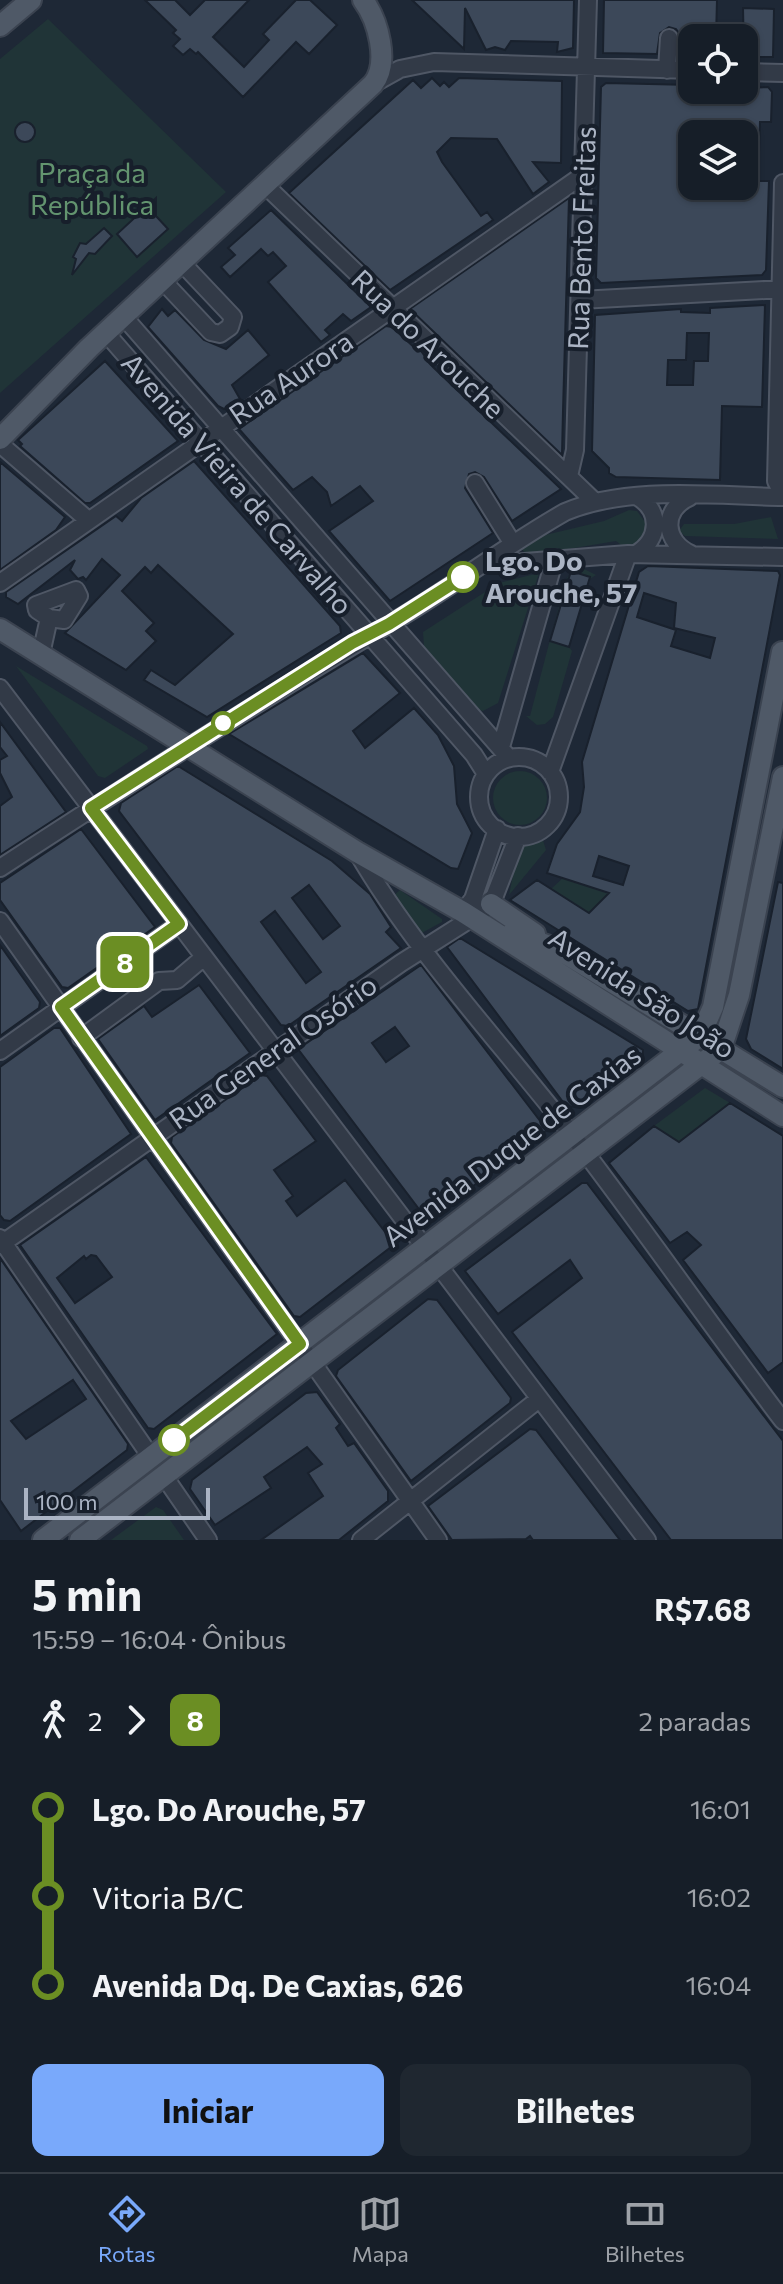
<!DOCTYPE html>
<html lang="pt">
<head>
<meta charset="utf-8">
<style>
  :root { --surface:#161e28; --page:#1f2730; --text:#f1f3f6; --muted:#9ea2a8; --line:#353c45; --accent:#79a9fb }
  body { margin:0; font-family:Commissioner,sans-serif; background:var(--page); color:var(--text); height:100vh; display:flex; flex-direction:column; font-size:30px; white-space:nowrap }
  * { box-sizing:border-box; margin:0 }
  p { font-size:26px; color:var(--muted) }
  .icon { flex:none; width:44px; height:44px; fill:none; stroke:currentColor; stroke-width:2; stroke-linecap:round; stroke-linejoin:round }
  .map { position:relative; height:1540px; overflow:hidden }
  .details { display:flex; flex-direction:column; background:var(--surface); flex:1 }
  .details>* { flex:none }
  .badge { padding:0 16px; border-radius:12px; font-size:28px; line-height:52px }
  .tools { position:absolute; left:678px; top:24px; display:grid; gap:16px }
  .tools a { display:grid; place-items:center; width:80px; height:80px; border-radius:16px; background:var(--surface); box-shadow:0 2px 6px #0004,0 0 0 2px var(--line); font-size:40px }
  .scale { position:absolute; left:24px; bottom:20px; width:186px; box-sizing:border-box; padding-left:8px; border:4px solid #abb4c4; border-top:0; font-size:22px; line-height:28px; white-space:nowrap; color:#abb4c4; -webkit-text-stroke:6px #171f2b; paint-order:stroke }
  .map>.badge { position:absolute; translate:-50% -50%; box-shadow:0 0 0 4px #fff }
  .legs { display:flex; align-items:center; gap:12px; height:88px; padding:0 32px; font-size:26px }
  .legs p { margin-inline-start:auto }
  .headline { display:flex; align-items:center; justify-content:space-between; height:136px; padding:0 32px }
  h1 { font-size:44px; font-weight:700; line-height:60px }
  .cta { display:flex; gap:16px; margin-top:auto; padding:16px 32px }
  .cta a { flex:1; height:92px; border-radius:16px; background:var(--accent); color:#111; font-size:32px; font-weight:700; line-height:92px; text-align:center }
  .cta a+a { background:var(--page); color:var(--text) }
  ul { padding:0 32px; list-style:none }
  li { display:flex; align-items:center; gap:28px; height:88px; font-size:30px }
  li i { display:grid; place-items:center; width:12px; height:100%; margin:0 10px; background:currentColor }
  li i::after { content:''; width:20px; height:20px; margin:-10px; border:6px solid; border-radius:50%; background:var(--surface) }
  li p { margin-inline-start:auto }
  li:first-child i { background:linear-gradient(#0000 50%,currentColor 0) }
  li:last-child i { background:linear-gradient(currentColor 50%,#0000 0) }
  .tabs { display:flex; justify-content:space-around; align-items:center; height:112px; border-top:2px solid var(--line); background:var(--surface); font-size:22px; color:var(--muted) }
  .tabs a { display:grid; justify-items:center; gap:4px }
  .tabs .active { color:var(--accent) }
  .map>svg:first-child { display:block }
</style>
</head>
<body>
<div class="map">
<svg width="783" height="1540" viewBox="0 0 783 1540">
  <rect width="100%" height="100%" fill="#1e2836"/>
  <!-- green -->
  <path fill="#203437" d="M48,19l178,173 -226,201v-334z
    M629,510l8,1 11,15 -5,19 -18,3 -9,-7 -89,15 -7,-10 21,-10 63,-15z
    M771,517l7,22 -93,-3 -6,-5 5,-7h50z
    M582,568l14,7 -11,7 -17,63 4,6 -19,66 -8,7 -8,1 -11,-9h4l36,-137 8,-9z
    M539,573l-41,130 -15,8 -12,-3 -47,-62 -1,-14 76,-49z
    M16,666l131,80 1,3 -43,29 -7,-2z
    M493 798a27 27 0 1 1 54 0a27 27 0 1 1-54 0Z
    M541,834l5,16 -37,45 11,-54z
    M563,878l34,11 9,-9 49,15 -53,5 -30,41 -7,-4 23,-24 -37,-24z
    M400,890l42,29v3l-24,13 -28,-36z
    M705,1088l25,15 -51,39 -25,-16z
    M156,1507l7,3 21,30h-73z"/>
  <!-- building -->
  <path fill="#3c4859" stroke="#19212d" stroke-width="2" fill-rule="evenodd" d="M145,0h30l15,15 15,-15h44l-36,37 31,30 25,-27 -6,-6 33,-34h14l27,25 -28,29 -13,-12 -53,55 -45,-45 -2,2 -6,-5 -7,6 -10,-9 7,-7 -7,-6 3,-3z
    M412,0h162l-1,48 -16,4 1,-10 -47,-1 -6,9 -10,-3 -9,3 -21,-42 -1,41z
    M604,0h113l-1,38h-24v13l-16,-22 -7,-2 -9,6 -3,21 -54,-1z
    M743,8l31,1 -1,48h-29z
    M432,78l8,8 4,-4 5,5 10,-9 103,3 -1,82 -28,-1 16,20 -16,12 -36,-55 -46,-1 -14,14 5,10 39,54 6,-4 6,8 -103,70 -101,-97 124,-113 8,8z
    M606,83l86,2v5l76,-3 4,5 -1,30h-11l-2,59h11l-3,89 -4,5 -161,8 -5,-5 5,-191zM692,134h52v52h-52z
    M15 132a10 10 0 1 1 20 0a10 10 0 1 1-20 0Z
    M156,198v18l12,13 -31,28 -20,-23z
    M569,198l-6,213 -1,44 -152,-146z
    M271,210l100,97 -20,14 -8,-7 -18,16 5,5 -9,7 -53,-60 18,-16 -13,-14 -5,4 -7,-7 -31,28 -9,-10 14,-12 -7,-7z
    M104,228l8,8 -17,18 -6,-1 -17,22 4,-16 -3,-2 7,-14 6,1z
    M765,305l-3,102 -40,-1 -2,74 -104,-3 -7,-4v-5l-17,-17 3,-136 86,-6v3l29,1v-5zM687,333h22l-1,28h-14l-1,24h-26l1,-25h18z
    M162,309l6,7 7,-6 29,30 22,9 22,-19 21,25 -37,30 8,14 -16,10 -6,-3 -70,-79z
    M386,326l6,1 25,23 1,-3 15,20 128,122 -49,32 -28,-44 -9,-5 -6,2 -4,14 28,45 -103,68 -61,-70 44,-30 -13,-15 -29,20 -4,-14 -15,-15 -19,13 -54,-61z
    M105,361l73,80 -88,62h-5l-65,-57 2,-2 -4,-4z
    M194,461l146,165 1,7 -134,84 -63,-37 7,-10 24,15 58,-51 -75,-69 -7,8 -6,-6 -23,24 32,32 -8,8 10,10 -30,29 -61,-37 55,-58 -18,-16 -16,21 -3,-3 -5,2 -8,-9 5,-10 -57,44 -12,-7v-5l110,-76 6,5 19,-23z
    M0,462l65,55 -9,13 -56,40z
    M648,566l130,5 2,4 -82,434 -10,2 -178,-111 27,-20 52,33 20,-20 -62,-20 10,-29 23,-32 4,-25 -2,-25 57,-190zM644,593l32,10 -2,25 41,10 -5,20 -39,-12 5,-16 -39,-13zM599,856l30,10 -6,19 -30,-9z
    M571,571l19,6 -21,70 -19,-6z
    M363,653l37,40 -47,38 12,17 49,-40 24,27 16,31 3,38 15,29 -14,36 -7,-1 -222,-134z
    M0,722l66,90 -66,43v-49l12,-9 -12,-24v-13l7,-4 -7,-9z
    M178,766l154,95 38,33 21,33 -5,5 15,16 -113,78 -7,-1 -162,-214 2,-8zM309,885l31,41 -17,13 -31,-41zM275,911l46,61 -15,11 -45,-61z
    M81,829l74,98 -87,61 -6,-1 -62,-87v-17z
    M778,882l5,1v186l-32,-20 -5,-10z
    M460,938l183,112v6l-68,51 -9,-1 -119,-159z
    M0,945l40,57 -1,6 -39,28z
    M421,965l126,165 -116,88 -6,-1 -127,-168zM395,1027l14,19 -23,16 -14,-19z
    M199,985l51,68 -95,67 -57,-81 46,-33 8,11z
    M54,1028h6l71,106 -121,87 -6,-1 -4,-5v-148z
    M261,1075l6,1 49,65 -42,29 19,26 -7,5 11,15 48,-36 47,61 -1,6 -91,70 -6,-1 -123,-173 1,-6z
    M730,1103l53,33v226l-15,11 -85,-113 18,-15 -14,-13 -17,11 -61,-80 45,-37 25,16z
    M146,1157l131,177 -123,95 -6,-1 -128,-183zM91,1255l5,1 16,21 -37,26 -18,-25 27,-22 2,3z
    M582,1183h5l196,258v99h-112l-112,-147 -47,-61 70,-54 -12,-18 -72,54 -33,-43z
    M0,1258l128,186 -1,6 -106,81 -21,-31zM73,1380l13,19 -60,40 -15,-18z
    M428,1299l9,1 74,98 -1,5 -99,78 -75,-105 2,-6z
    M317,1392l23,32 -4,4 12,18 6,-3 34,48v10l-49,39h-78l62,-44 -15,-23 14,-9 -15,-17 -43,30 7,11 -56,37 -25,-36 2,-9 114,-87z
    M530,1429l6,1 84,110h-87l-3,-4 -4,3 -74,1 -24,-34z"/>
  <g fill="none" stroke-linecap="round" stroke-linejoin="round">
    <!-- minor casing -->
    <g stroke="#4f5765" stroke-width="20">
      <path id="minor" d="M667,70l2,-32
        M744,72l39,1
        M373,84l27,-15 34,-7 258,8
        M783,183l-7,298 7,14
        M265,185l328,315
        M163,281l48,51 9,2 10,-7 3,-10 -51,-54
        M580,300l203,-11
        M124,317l385,441
        M106,333l368,422 12,19
        M0,444l88,76
        M569,476l6,-26 13,-450
        M475,483l38,61
        M690,497c-29,13 -26,45 1,57
        M636,554c24,-15 26,-44 0,-58
        M485,565l143,-11 155,3
        M0,583l583,-408
        M76,590l3,6 -15,24 -15,-2 -12,-8 -1,-5z
        M41,654l8,-36
        M0,688l647,852
        M501,747l54,-189
        M479 797a40 40 0 1 1 80 0a40 40 0 1 1-80 0Z
        M550,772l78,-218
        M357,852c56,96 133,179 202,266 77,99 148,203 224,303
        M0,868c129,-84 258,-167 391,-245 60,-35 114,-77 174,-111 64,-27 150,-16 218,-15
        M463,912l10,-13 24,-70
        M0,921l438,619
        M81,1038l78,-57 18,-1 27,-23
        M0,1051l179,-127
        M0,1238l151,219
        M0,1245l401,-282 82,-52 12,-16 23,-59
        M164,1476l44,64
        M361,1540l178,-141"/>
    </g>
    <!-- major casing -->
    <g stroke="#3b4350" stroke-width="24">
      <path id="major" d="M0,26l31,-26
        M0,439l89,-91 284,-264c17,-21 5,-64 -10,-84
        M0,629l357,223 106,60 320,204
        M491,904l44,30
        M512,933l46,16 225,138
        M43,1540l657,-504 13,-29 69,-355
        M80,1540l641,-491 18,-54 44,-218"/>
    </g>
    <!-- minor -->
    <use href="#minor" stroke="#323a47" stroke-width="16"/>
    <!-- major -->
    <use href="#major" stroke="#4f5967" stroke-width="20"/>
  </g>
  <g fill="none" stroke-linecap="round" stroke-linejoin="round">
    <!-- line-1 casing -->
    <g stroke="#fff" stroke-width="18">
      <path id="line-1" d="M174,1440l126,-96 -239,-337 118,-83 -88,-116 261,-165 37,-19 74,-47"/>
    </g>
    <!-- line-1 -->
    <use href="#line-1" stroke="#6b8e23" stroke-width="12"/>
  </g>
  <!-- markers -->
  <g fill="#fff" stroke="#6b8e23" stroke-width="4">
    <circle cx="463" cy="577" r="14"/>
    <circle cx="223" cy="723" r="10"/>
    <circle cx="174" cy="1440" r="14"/>
  </g>
  <g text-anchor="middle" stroke-width="8" stroke-linejoin="round" paint-order="stroke">
    <!-- park labels -->
    <g font-size="28" fill="#63946f" stroke="#171f2b">
      <text x="92" y="183">Praça da<tspan x="92" dy="32">República</tspan></text>
    </g>
    <!-- street labels -->
    <g font-size="28" fill="#abb4c4" stroke="#171f2b">
      <text transform="translate(582 238) rotate(-88)" y="10">Rua Bento Freitas</text>
      <text transform="translate(428 344) rotate(44)" y="10">Rua do Arouche</text>
      <text transform="translate(291 378) rotate(-34)" y="10">Rua Aurora</text>
      <text transform="translate(237 484) rotate(49)" y="10">Avenida Vieira de Carvalho</text>
      <text transform="translate(642 993) rotate(33)" y="10">Avenida São João</text>
      <text transform="translate(273 1052) rotate(-35)" y="10">Rua General Osório</text>
      <text transform="translate(512 1146) rotate(-37)" y="10">Avenida Duque de Caxias</text>
    </g>
    <!-- stop labels -->
    <g font-size="28" font-weight="bold" fill="#abb4c4" stroke="#171f2b" text-anchor="start">
      <text x="485" y="571">Lgo. Do<tspan x="485" dy="32">Arouche, 57</tspan></text>
    </g>
  </g>
</svg>
<div class="tools">
<a><svg class="icon" aria-label="locate" viewBox="0 0 24 24"><circle cx="12" cy="12" r="6"/><path d="M12 2v4M12 18v4M2 12h4M18 12h4"/></svg></a>
<a><svg class="icon" aria-label="layers" viewBox="0 0 24 24"><path d="M12 4l9 5-9 5-9-5zM3 14l9 5 9-5"/></svg></a>
</div>
<div class="scale">100 m</div>
<b class="badge" style="left:125px;top:962px;background:#6b8e23;color:#fff">8</b>
</div>
<section class="details">
<div class="headline"><div><h1>5 min</h1><p>15:59 – 16:04 · Ônibus</p></div><b>R$7.68</b></div>
<div class="legs"><svg class="icon" aria-label="walk" viewBox="0 0 24 24"><circle cx="13" cy="4" r="2"/><path d="M13 8l-2 6 4 7M11 14l-3 7M7 12l3-4h3l4 4"/></svg>2<svg class="icon" aria-label="forward" viewBox="0 0 24 24"><path d="M9 5l7 7-7 7"/></svg><b class="badge" style="background:#6b8e23;color:#fff">8</b><p>2 paradas</p></div>
<ul>
<li><i style="color:#6b8e23"></i><b>Lgo. Do Arouche, 57</b><p>16:01</p></li>
<li><i style="color:#6b8e23"></i><span>Vitoria B/C</span><p>16:02</p></li>
<li><i style="color:#6b8e23"></i><b>Avenida Dq. De Caxias, 626</b><p>16:04</p></li>
</ul>
<div class="cta"><a>Iniciar</a><a>Bilhetes</a></div>
</section>
<nav class="tabs">
<a class="active"><svg class="icon" aria-label="directions" viewBox="0 0 24 24"><path d="M12 3l9 9-9 9-9-9zM9 14v-3h6M13 9l2 2-2 2"/></svg>Rotas</a>
<a><svg class="icon" aria-label="map" viewBox="0 0 24 24"><path d="M3 6l6-2 6 2 6-2v14l-6 2-6-2-6 2zM9 4v14M15 6v14"/></svg>Mapa</a>
<a><svg class="icon" aria-label="tickets" viewBox="0 0 24 24"><path d="M3 7h18v10H3zM15 7v10"/></svg>Bilhetes</a>
</nav>
</body>
</html>
